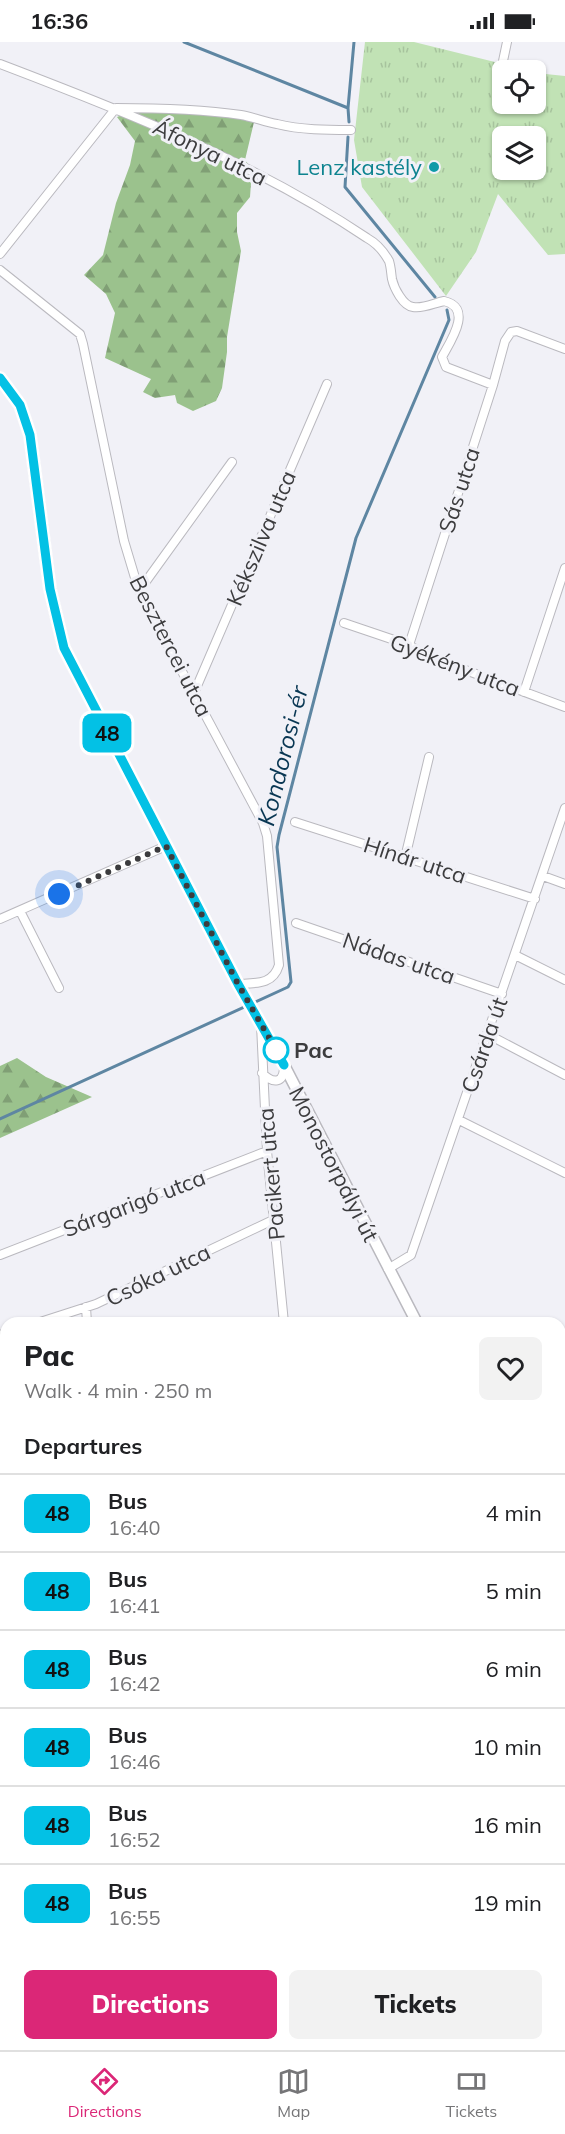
<!DOCTYPE html>
<html lang="en">
<head>
<meta charset="utf-8">
<style>
  :root { --surface:#fff; --page:#f2f2f2; --text:#202124; --muted:#757577; --line:#e0e0e0; --accent:#db2777 }
  body { margin:0; font-family:Mulish,sans-serif; background:var(--page); color:var(--text); height:100vh; display:flex; flex-direction:column; font-size:22px; white-space:nowrap }
  * { box-sizing:border-box; margin:0 }
  p { font-size:20px; color:var(--muted) }
  .icon { flex:none; width:33px; height:33px; fill:none; stroke:currentColor; stroke-width:2; stroke-linecap:round; stroke-linejoin:round }
  .map { position:relative; flex:1; overflow:hidden }
  .drawer { position:absolute; left:0px; top:1275px; width:566px; height:734px; display:flex; flex-direction:column; background:var(--surface); border-radius:18px 18px 0 0; box-shadow:0 2px 4px #0004 }
  .drawer>* { flex:none }
  .badge { padding:0 12px; border-radius:9px; font-size:21px; line-height:39px }
  .controls { position:absolute; left:492px; top:18px; display:grid; gap:12px }
  .controls a { display:grid; place-items:center; width:54px; height:54px; border-radius:9px; background:var(--surface); box-shadow:0 2px 4px #0004; font-size:30px }
  .you { position:absolute; width:30px; height:30px; margin:-15px; border:4px solid #fff; border-radius:50%; background:#1a73e8; box-shadow:0 0 0 9px #1a73e833 }
  .map>.badge { position:absolute; translate:-50% -50%; box-shadow:0 0 0 3px #fff }
  h2 { padding:0 24px; font-size:22px; line-height:54px }
  .round { display:grid; place-items:center; flex:none; width:63px; height:63px; border-radius:9px; background:var(--page) }
  .overview { display:flex; align-items:center; justify-content:space-between; height:102px; padding:0 24px }
  h1 { font-size:28px; font-weight:800; line-height:45px }
  .button { display:flex; gap:12px; margin-top:auto; padding:12px 24px }
  .button a { flex:1; height:69px; border-radius:9px; background:var(--accent); color:#fff; font-size:24px; font-weight:800; line-height:69px; text-align:center }
  .button a+a { background:var(--page); color:var(--text) }
  ul { padding:0; list-style:none }
  li { display:flex; align-items:center; gap:18px; height:78px; padding:0 24px; border-top:2px solid var(--line) }
  li div { flex:1 }
  li b { display:block; font-size:22px }
  li em { font-style:normal }
  li .badge { min-width:66px; font-weight:700; text-align:center }
  .status { display:flex; justify-content:space-between; align-items:center; height:42px; padding:0 30px; background:var(--surface); direction:ltr }
  .status svg { height:16px; fill:currentColor }
  .tab-bar { display:flex; justify-content:space-around; align-items:center; height:84px; border-top:2px solid var(--line); background:var(--surface); font-size:16px; color:var(--muted) }
  .tab-bar a { display:grid; justify-items:center; gap:3px }
  .tab-bar .active { color:var(--accent) }
  .map>svg:first-child { display:block }
</style>
</head>
<body>
<div class="status"><b>16:36</b><svg viewBox="0 0 49 12"><path d="M0 12V9h3v3zM5 12V6h3v6zM10 12V3h3v9zM15 12V0h3v12zM26 1h20v11H26zM47 4h2v5h-2z"/></svg></div>
<div class="map">
<svg width="565" height="2008" viewBox="0 0 565 2008">
  <defs>
    <pattern id="forest-firs" width="22" height="20" patternUnits="userSpaceOnUse" patternTransform="scale(1.5)"><rect width="22" height="20" fill="#9bc28d"/><path d="M5 1l3.5 6h-7zM16 11l3.5 6h-7z" fill="#809f75"/></pattern>
    <pattern id="park-tufts" width="24" height="20" patternUnits="userSpaceOnUse" patternTransform="scale(1.5)"><rect width="24" height="20" fill="#c1e2b5"/><path d="M3 7l-1-3M5 7V3M7 7l1-3M15 17l-1-3M17 17v-4M19 17l1-3" fill="none" stroke="#a7c39d"/></pattern>
  </defs>
  <rect width="100%" height="100%" fill="#f1f1f7"/>
  <!-- forest -->
  <path fill="url(#forest-firs)" d="M132,69h29l81,8 12,3 -9,38 7,9 -2,28 -13,16v19l4,19 -14,86v15l-5,36 -6,13 -23,10 -16,-8 -2,-8 -20,3 -12,-6 8,-13 -46,-21 10,-45 -9,-19 -22,-19 19,-20 13,-52 14,-38 5,-24 -18,-24z
    M17,1016l29,19 46,20 -92,41v-72z"/>
  <!-- park -->
  <path fill="url(#park-tufts)" fill-rule="evenodd" d="M365,0h49l93,23 -1,5h7h-11v34h34v-31l29,3v178l-17,1 -50,-61 -22,58 -30,44 -84,-109 -8,-47zM502,94h34v34h-34z"/>
  <g fill="none" stroke-linecap="round" stroke-linejoin="round">
    <!-- stream -->
    <path stroke="#5e86a2" stroke-width="3" d="M184,0l164,66
      M349,80l-1,-14 6,-66
      M348,95l-3,50 90,110
      M0,1077l288,-132 3,-5 -14,-135 2,-12 77,-297 93,-218 -2,-10"/>
    <!-- street casing -->
    <g stroke="#bab9bf" stroke-width="10">
      <path id="street" d="M503,19l4,-19
        M0,22c126,48 254,98 367,174 9,5 17,14 22,23 2,6 2,12 3,18 2,9 11,27 21,28 10,2 21,-4 31,-6 30,7 6,41 -2,56l4,10 47,18
        M0,212l116,-146c41,0 84,1 125,7 12,2 24,7 36,9 24,6 50,6 74,6
        M0,228l80,64 3,10 41,197 15,50 124,232 4,13 12,129c-6,20 -23,18 -41,19
        M139,549l93,-129
        M344,581l65,22 16,10 140,52
        M409,603l84,-260 12,-44 6,-9 6,-1 48,18
        M524,650l41,-124
        M194,651l133,-309
        M295,780l240,77
        M405,816l24,-101
        M543,834l22,8
        M20,869l39,77
        M0,877l166,-73
        M296,881l206,71
        M515,913l50,25
        M261,983l6,126 17,172
        M489,993l76,40
        M262,1031c11,11 22,11 22,-7
        M459,1078l106,53
        M0,1213l267,-104
        M388,1227l23,-14 154,-447
        M86,1265l1,16
        M37,1281l59,-19 179,-85
        M0,1293l6,-2
        M3,1444l3,29
        M560,1537l5,-3
        M0,1679l6,-1
        M54,2002v6
        M353,2002l1,6"/>
    </g>
    <!-- secondary casing -->
    <g stroke="#bab9bf" stroke-width="13">
      <path id="secondary" d="M0,336l20,27 10,30 20,154 14,59 174,336 46,81 133,258
        M560,1543l5,10"/>
    </g>
    <!-- street -->
    <use href="#street" stroke="#fff" stroke-width="8"/>
    <!-- secondary -->
    <use href="#secondary" stroke="#fff" stroke-width="10"/>
  </g>
  <g fill="none" stroke-linecap="round" stroke-linejoin="round">
    <!-- line casing -->
    <g stroke="#fff" stroke-width="14">
      <path id="line" d="M0,336l20,27 10,30 20,154 14,59 174,336 46,81"/>
    </g>
    <!-- line -->
    <use href="#line" stroke="#03c1e5" stroke-width="9"/>
    <!-- walk -->
    <path stroke="#3c3c3e" stroke-width="6" stroke-dasharray="0 10.8" d="M59,852l107,-48 72,138 38,66"/>
  </g>
  <!-- markers -->
  <circle fill="#0f9aa8" stroke="#f1f1f7" stroke-width="2" cx="434" cy="125" r="6"/>
  <circle fill="#fff" stroke="#03c1e5" stroke-width="3" cx="276" cy="1008" r="12"/>
  <g text-anchor="middle" stroke-width="6" stroke-linejoin="round" paint-order="stroke">
    <!-- street labels -->
    <g font-size="22" fill="#3c3c3e" stroke="#f1f1f7">
      <text transform="translate(210 110) rotate(26)" y="8">Áfonya utca</text>
      <text transform="translate(459 448) rotate(-72)" y="8">Sás utca</text>
      <text transform="translate(261 496) rotate(-67)" y="8">Kékszilva utca</text>
      <text transform="translate(171 604) rotate(63)" y="8">Besztercei utca</text>
      <text transform="translate(455 623) rotate(21)" y="8">Gyékény utca</text>
      <text transform="translate(415 818) rotate(18)" y="8">Hínár utca</text>
      <text transform="translate(399 916) rotate(19)" y="8">Nádas utca</text>
      <text transform="translate(484 1003) rotate(-71)" y="8">Csárda út</text>
      <text transform="translate(334 1122) rotate(63)" y="8">Monostorpályi út</text>
      <text transform="translate(271 1132) rotate(-95)" y="8">Pacikert utca</text>
      <text transform="translate(134 1161) rotate(-21)" y="8">Sárgarigó utca</text>
      <text transform="translate(158 1233) rotate(-26)" y="8">Csóka utca</text>
    </g>
    <!-- culture labels -->
    <g font-size="22" fill="#0d838f" stroke="#f1f1f7" text-anchor="end">
      <text x="422" y="133">Lenz kastély</text>
    </g>
    <!-- stop labels -->
    <g font-size="22" font-weight="bold" fill="#3c3c3e" stroke="#f1f1f7" text-anchor="start">
      <text x="294" y="1016">Pac</text>
    </g>
    <!-- water labels -->
    <g font-size="24" font-style="italic" fill="#093753" stroke="#f1f1f7">
      <text transform="translate(283 714) rotate(-76)" y="8">Kondorosi-ér</text>
    </g>
  </g>
</svg>
<div class="controls">
<a><svg class="icon" aria-label="locate" viewBox="0 0 24 24"><circle cx="12" cy="12" r="6"/><path d="M12 2v4M12 18v4M2 12h4M18 12h4"/></svg></a>
<a><svg class="icon" aria-label="layers" viewBox="0 0 24 24"><path d="M12 4l9 5-9 5-9-5zM3 14l9 5 9-5"/></svg></a>
</div>
<div class="you" style="left:59px;top:852px"></div>
<b class="badge" style="left:107px;top:691px;background:#03c1e5;color:#111">48</b>
<section class="drawer">
<div class="overview"><div><h1>Pac</h1><p>Walk · 4 min · 250 m</p></div><a class="round"><svg class="icon" aria-label="heart" viewBox="0 0 24 24"><path d="M12 20l-8-8c-3-5 5-10 8-4 3-6 11-1 8 4z"/></svg></a></div>
<h2>Departures</h2>
<ul>
<li><span class="badge" style="background:#03c1e5;color:#111">48</span><div><b>Bus</b><p>16:40</p></div><em>4 min</em></li>
<li><span class="badge" style="background:#03c1e5;color:#111">48</span><div><b>Bus</b><p>16:41</p></div><em>5 min</em></li>
<li><span class="badge" style="background:#03c1e5;color:#111">48</span><div><b>Bus</b><p>16:42</p></div><em>6 min</em></li>
<li><span class="badge" style="background:#03c1e5;color:#111">48</span><div><b>Bus</b><p>16:46</p></div><em>10 min</em></li>
<li><span class="badge" style="background:#03c1e5;color:#111">48</span><div><b>Bus</b><p>16:52</p></div><em>16 min</em></li>
<li><span class="badge" style="background:#03c1e5;color:#111">48</span><div><b>Bus</b><p>16:55</p></div><em>19 min</em></li>
</ul>
<div class="button"><a>Directions</a><a>Tickets</a></div>
</section>
</div>
<nav class="tab-bar">
<a class="active"><svg class="icon" aria-label="directions" viewBox="0 0 24 24"><path d="M12 3l9 9-9 9-9-9zM9 14v-3h6M13 9l2 2-2 2"/></svg>Directions</a>
<a><svg class="icon" aria-label="map" viewBox="0 0 24 24"><path d="M3 6l6-2 6 2 6-2v14l-6 2-6-2-6 2zM9 4v14M15 6v14"/></svg>Map</a>
<a><svg class="icon" aria-label="tickets" viewBox="0 0 24 24"><path d="M3 7h18v10H3zM15 7v10"/></svg>Tickets</a>
</nav>
</body>
</html>
